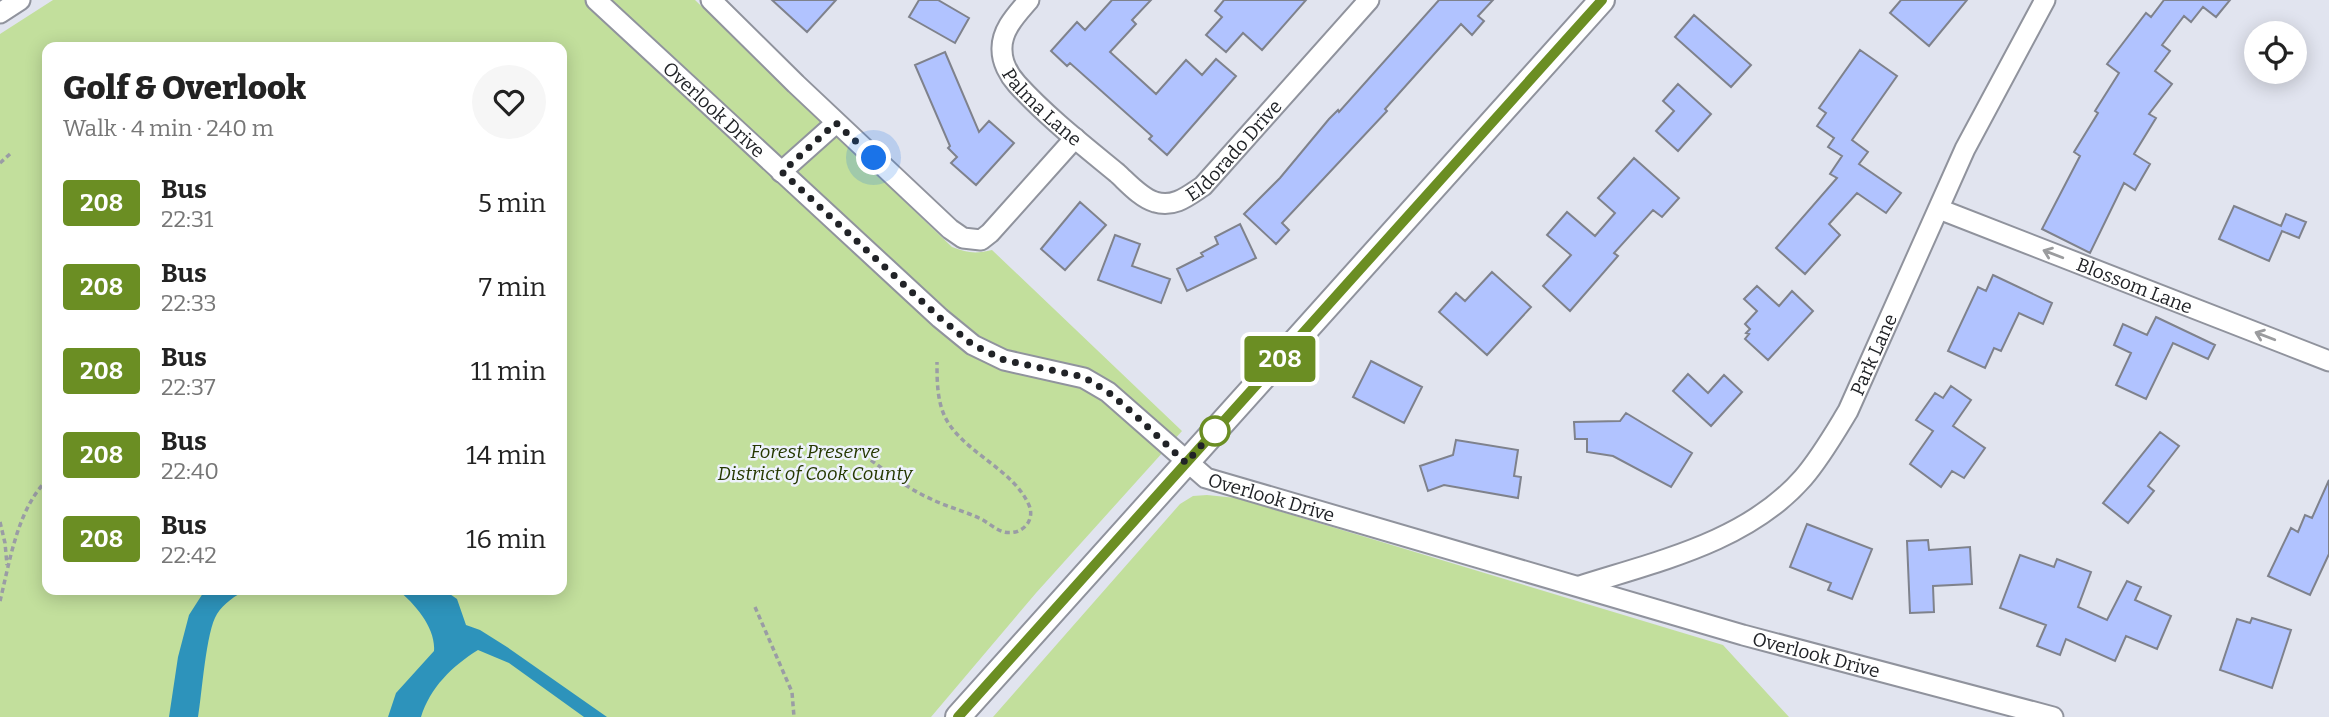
<!DOCTYPE html>
<html lang="en">
<head>
<meta charset="utf-8">
<style>
  :root { --surface:#fff; --page:#f6f6f6; --text:#222; --muted:#767676 }
  body { margin:0; font-family:Bitter,serif; background:var(--page); color:var(--text); height:100vh; display:flex; flex-direction:column; font-size:26px; white-space:nowrap }
  * { box-sizing:border-box; margin:0 }
  p { font-size:23px; color:var(--muted) }
  .icon { flex:none; width:38px; height:38px; fill:none; stroke:currentColor; stroke-width:2; stroke-linecap:round; stroke-linejoin:round }
  .map { position:relative; flex:1; overflow:hidden }
  .sheet { position:absolute; left:42px; top:42px; width:525px; height:553px; display:flex; flex-direction:column; background:var(--surface); border-radius:14px; box-shadow:0 4px 18px #0003 }
  .sheet>* { flex:none }
  .badge { padding:0 14px; border-radius:5px; font-size:24px; line-height:46px }
  .tools { position:absolute; left:2244px; top:21px; display:grid; gap:14px }
  .tools a { display:grid; place-items:center; width:63px; height:63px; border-radius:50%; background:var(--surface); box-shadow:0 4px 18px #0003; font-size:35px }
  .you { position:absolute; width:35px; height:35px; margin:-18px; border:5px solid #fff; border-radius:50%; background:#1a73e8; box-shadow:0 0 0 10px #1a73e833 }
  .map>.badge { position:absolute; translate:-50% -50%; box-shadow:0 0 0 4px #fff }
  .round { display:grid; place-items:center; flex:none; width:74px; height:74px; border-radius:37px; background:var(--page) }
  .overview { display:flex; align-items:center; justify-content:space-between; height:119px; padding:0 21px }
  h1 { font-size:33px; font-weight:800; line-height:52px }
  ul { padding:0; list-style:none }
  li { display:flex; align-items:center; gap:21px; height:84px; padding:0 21px }
  li div { flex:1 }
  li b { display:block; font-size:26px }
  li em { font-style:normal }
  li .badge { min-width:77px; font-weight:700; text-align:center }
  .map>svg:first-child { display:block }
</style>
</head>
<body>
<div class="map">
<svg width="2329" height="717" viewBox="0 0 2329 717">
  <rect width="100%" height="100%" fill="#e1e4ef"/>
  <!-- green -->
  <path fill="#c2df9c" fill-rule="evenodd" d="M53,0h642l257,247c15,6 24,7 40,3l190,181 -146,162 -105,124h-931v-683zM47,47h515v543h-515z
    M1207,495l29,3 487,147 66,72h-796l187,-213 13,-8z"/>
  <!-- water -->
  <path fill="#2d93bb" d="M205,590h41c-11,6 -22,13 -29,24 -11,17 -15,80 -19,103h-29l9,-60 11,-42z
    M398,590h46l13,9 9,26 14,5 27,17 100,70h-23l-75,-54 -31,-13c-26,16 -48,38 -57,67h-33l8,-24 38,-42c2,-23 -19,-47 -36,-61z"/>
  <!-- building -->
  <path fill="#b1c3ff" stroke="#7f828c" stroke-width="2" d="M772,0h64l-29,32z
    M919,0h19l31,18 -14,25 -46,-26z
    M1112,0h39l-19,20 4,4 -26,28 46,42 30,-34 16,15 14,-16 20,17 -69,79 -18,-16 3,-3 -82,-73 -3,3 -16,-15 26,-29 8,8z
    M1224,0h82l-44,50 -19,-17 -17,19 -20,-17 16,-18 -7,-6z
    M1439,0h54l-15,16 6,5 -12,14 -11,-11 -76,85 2,2 -105,112 7,7 -13,14 -32,-30 36,-36 49,-59 9,-9 1,2z
    M1901,0h66l-38,46 -39,-33z
    M2164,0h66l-14,17 -13,-10 -12,15 -7,-6 -22,29 8,6 -15,20 17,13 -23,30 7,4 -22,36 16,10 -15,26 -11,-7 -34,70 -48,-24 38,-73 -6,-4 24,-39 -3,-2 24,-38 -12,-9 39,-51 5,4z
    M1694,15l57,50 -20,22 -56,-50z
    M1860,50l37,26 -45,64 16,12 -9,12 42,29 -15,20 -29,-20 -28,31 11,11 -35,39 -29,-26 61,-70 -7,-4 12,-18 -14,-9 6,-9 -17,-12 9,-13 -7,-5z
    M945,52l34,80 10,-11 25,22 -38,42 -25,-22 6,-6 -9,-9 2,-2 -35,-81z
    M1678,84l33,30 -33,37 -22,-20 18,-20 -11,-10z
    M1634,158l45,40 -17,19 -9,-7 -39,43 4,3 -48,55 -27,-25 28,-31 -24,-20 20,-23 28,24 20,-23 -17,-15z
    M1080,202l26,23 -41,45 -24,-21z
    M2234,206l47,20 5,-12 20,8 -7,16 -17,-7 -13,30 -50,-22z
    M1240,224l16,34 -69,33 -10,-22 26,-13 -2,-3 17,-9 -3,-7z
    M1115,235l25,9 -8,22 38,13 -9,24 -63,-23z
    M1492,272l39,35 -44,48 -48,-43 17,-19 9,8z
    M1993,275l59,28 -9,21 -24,-11 -18,38 -7,-3 -9,20 -37,-17 30,-64 8,4z
    M1757,286l22,20 13,-15 21,20 -45,49 -23,-21 4,-5 -3,-1 4,-4 -5,-5 12,-13 -13,-12z
    M2156,317l59,28 -7,14 -35,-16 -27,56 -30,-14 15,-32 -17,-8 9,-21 24,11z
    M1371,361l51,26 -18,36 -51,-26z
    M1688,374l20,19 16,-18 18,17 -31,34 -38,-35z
    M1951,386l20,14 -18,26 32,22 -21,30 -12,-7 -11,16 -31,-23 23,-33 -17,-11 19,-27 8,5z
    M1626,413l66,40 -21,34 -58,-31 -26,-4v-13h-12l-1,-17 46,-1z
    M2160,432l19,14 -31,40 6,5 -26,32 -25,-20z
    M1456,440l62,10 -4,26 7,1 -3,21 -74,-13 -16,6 -8,-25 33,-11z
    M2329,480v74l-19,41 -42,-19 23,-48 7,4 7,-17 7,3z
    M1807,524l65,25 -20,50 -24,-9 3,-7 -41,-16z
    M1928,540l1,10 41,-3 2,37 -39,2 1,26 -24,1 -3,-72z
    M2020,555l34,12 3,-8 34,13 -13,35 29,13 20,-39 14,6 -6,13 36,16 -14,33 -31,-13 -11,25 -49,-22 -6,16 -23,-9 9,-21 -46,-17z
    M2252,618l39,12 -19,58 -52,-18 17,-51 13,4z"/>
  <g fill="none" stroke-linecap="round" stroke-linejoin="round">
    <!-- minor casing -->
    <g stroke="#90939d" stroke-width="23">
      <g id="minor">
        <path id="s1" d="M596,0l344,318 33,27 31,15 80,18 24,14 98,86 537,157 310,82"/>
        <path d="M711,0l85,84 154,145 13,9 18,2 9,-7 85,-95"/>
        <path id="s2" d="M1029,0c-12,14 -28,30 -27,50 0,12 7,25 15,34 30,33 66,61 100,89 11,10 24,25 38,29 19,6 33,-6 48,-16l166,-186"/>
        <path d="M0,13l20,-13"/>
        <path d="M781,172l55,-49"/>
        <path id="s3" d="M1939,209l390,152"/>
        <path id="s4" d="M1580,586c78,-25 167,-44 223,-108 18,-21 31,-44 45,-67l117,-262 80,-149"/>
      </g>
    </g>
    <!-- major casing -->
    <g stroke="#90939d" stroke-width="28">
      <path id="major" d="M958,717l644,-717"/>
    </g>
    <!-- path -->
    <path stroke="#9a9ca5" stroke-width="3.5" stroke-dasharray="5 3.5" stroke-linecap="butt" d="M0,163l10,-9
      M864,455c22,16 42,33 67,44 16,8 34,12 50,20 8,4 15,11 23,13 18,4 33,-12 24,-29 -16,-33 -58,-48 -79,-79 -12,-18 -12,-41 -12,-62
      M0,522l5,21 2,22
      M0,601c10,-40 17,-91 47,-121
      M755,607l37,85 2,25"/>
    <!-- minor -->
    <use href="#minor" stroke="#fff" stroke-width="19"/>
    <!-- major -->
    <use href="#major" stroke="#fff" stroke-width="24"/>
  </g>
  <!-- one-way arrows -->
  <defs><path id="oneway-shaft" d="M-6 0H5M1.5-3L5.5 0L1.5 3" fill="none" stroke-width="1.6" stroke-linecap="round" stroke-linejoin="round" transform="scale(1.75)"/></defs>
  <g stroke="#9b9c9e">
    <use href="#oneway-shaft" transform="translate(2053 254) rotate(-159)"/>
    <use href="#oneway-shaft" transform="translate(2265 336) rotate(-159)"/>
  </g>
  <g fill="none" stroke-linecap="round" stroke-linejoin="round">
    <!-- line casing -->
    <g stroke="#fff" stroke-width="16">
      <path id="line" d="M958,717l644,-717"/>
    </g>
    <!-- line -->
    <use href="#line" stroke="#6b8e23" stroke-width="10"/>
    <!-- walk -->
    <path stroke="#212327" stroke-width="7" stroke-dasharray="0 12.6" d="M874,158l-38,-35 -54,49 158,146 33,27 31,15 80,17 24,15 25,21 53,50 36,-41 -7,9"/>
  </g>
  <!-- markers -->
  <circle fill="#fff" stroke="#6b8e23" stroke-width="3.5" cx="1215" cy="431" r="14"/>
  <g text-anchor="middle" stroke-width="5" stroke-linejoin="round" paint-order="stroke">
    <!-- street labels -->
    <g font-size="19" fill="#212327" stroke="#eef2fc">
      <text dy="7" stroke="none"><textPath href="#s2" startOffset="130">Palma Lane</textPath></text>
      <text dy="7" stroke="none"><textPath href="#s1" startOffset="161">Overlook Drive</textPath></text>
      <text dy="7" stroke="none"><textPath href="#s2" startOffset="378">Eldorado Drive</textPath></text>
      <text dy="7" stroke="none"><textPath href="#s3" startOffset="210">Blossom Lane</textPath></text>
      <text dy="7" stroke="none"><textPath href="#s4" startOffset="394">Park Lane</textPath></text>
      <text dy="7" stroke="none"><textPath href="#s1" startOffset="854">Overlook Drive</textPath></text>
      <text dy="7" stroke="none"><textPath href="#s1" startOffset="1421">Overlook Drive</textPath></text>
    </g>
    <!-- park labels -->
    <g font-size="19" font-style="italic" fill="#253800" stroke="#eef2fc">
      <text x="815" y="458">Forest Preserve<tspan x="815" dy="22">District of Cook County</tspan></text>
    </g>
  </g>
</svg>
<div class="tools">
<a><svg class="icon" aria-label="locate" viewBox="0 0 24 24"><circle cx="12" cy="12" r="6"/><path d="M12 2v4M12 18v4M2 12h4M18 12h4"/></svg></a>
</div>
<div class="you" style="left:874px;top:158px"></div>
<b class="badge" style="left:1280px;top:359px;background:#6b8e23;color:#fff">208</b>
<section class="sheet">
<div class="overview"><div><h1>Golf &amp; Overlook</h1><p>Walk · 4 min · 240 m</p></div><a class="round"><svg class="icon" aria-label="heart" viewBox="0 0 24 24"><path d="M12 20l-8-8c-3-5 5-10 8-4 3-6 11-1 8 4z"/></svg></a></div>
<ul>
<li><span class="badge" style="background:#6b8e23;color:#fff">208</span><div><b>Bus</b><p>22:31</p></div><em>5 min</em></li>
<li><span class="badge" style="background:#6b8e23;color:#fff">208</span><div><b>Bus</b><p>22:33</p></div><em>7 min</em></li>
<li><span class="badge" style="background:#6b8e23;color:#fff">208</span><div><b>Bus</b><p>22:37</p></div><em>11 min</em></li>
<li><span class="badge" style="background:#6b8e23;color:#fff">208</span><div><b>Bus</b><p>22:40</p></div><em>14 min</em></li>
<li><span class="badge" style="background:#6b8e23;color:#fff">208</span><div><b>Bus</b><p>22:42</p></div><em>16 min</em></li>
</ul>
</section>
</div>
</body>
</html>
